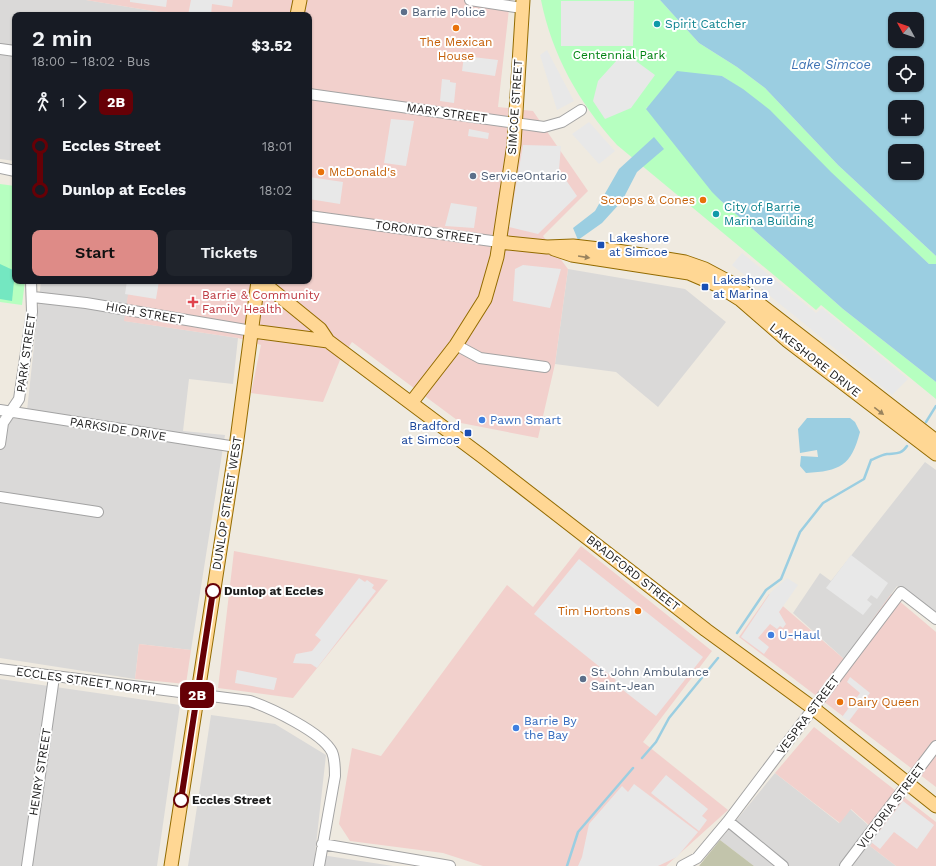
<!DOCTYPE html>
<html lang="en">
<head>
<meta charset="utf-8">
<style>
  :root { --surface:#171b24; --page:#20242c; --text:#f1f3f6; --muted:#9ea1a6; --accent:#de8b87 }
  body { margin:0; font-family:"Work Sans",sans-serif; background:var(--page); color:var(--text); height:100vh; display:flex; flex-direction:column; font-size:15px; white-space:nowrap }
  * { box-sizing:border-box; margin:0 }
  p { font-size:13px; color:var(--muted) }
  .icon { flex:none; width:22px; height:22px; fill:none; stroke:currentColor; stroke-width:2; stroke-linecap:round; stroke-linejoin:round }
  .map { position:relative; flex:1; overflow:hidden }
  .side { position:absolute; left:12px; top:12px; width:300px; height:272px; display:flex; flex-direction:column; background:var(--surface); border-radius:8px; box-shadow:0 1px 3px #0004 }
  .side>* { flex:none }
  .badge { padding:0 8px; border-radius:6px; font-size:14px; line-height:26px }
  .needle { width:26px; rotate:310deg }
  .buttons { position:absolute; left:888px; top:12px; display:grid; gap:8px }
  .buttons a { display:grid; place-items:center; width:36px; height:36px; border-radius:8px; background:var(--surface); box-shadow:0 1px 3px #0004; font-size:20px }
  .map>.badge { position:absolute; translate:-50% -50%; box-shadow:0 0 0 2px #fff }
  .legs { display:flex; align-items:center; gap:6px; height:44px; padding:0 20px; font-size:13px }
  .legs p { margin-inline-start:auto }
  .head { display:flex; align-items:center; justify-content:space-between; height:68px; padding:0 20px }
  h1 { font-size:22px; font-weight:600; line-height:30px }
  .primary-button { display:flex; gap:8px; margin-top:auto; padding:8px 20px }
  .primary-button a { flex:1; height:46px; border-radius:8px; background:var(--accent); color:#111; font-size:16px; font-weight:600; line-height:46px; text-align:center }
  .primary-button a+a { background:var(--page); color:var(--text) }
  ul { padding:0 20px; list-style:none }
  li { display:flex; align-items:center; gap:14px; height:44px; font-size:15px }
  li i { display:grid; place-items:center; width:6px; height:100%; margin:0 5px; background:currentColor }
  li i::after { content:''; width:10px; height:10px; margin:-5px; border:3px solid; border-radius:50%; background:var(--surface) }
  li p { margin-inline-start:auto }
  li:first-child i { background:linear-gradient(#0000 50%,currentColor 0) }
  li:last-child i { background:linear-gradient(currentColor 50%,#0000 0) }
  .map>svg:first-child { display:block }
</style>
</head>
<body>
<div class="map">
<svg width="936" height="866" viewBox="0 0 936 866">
  <rect width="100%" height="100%" fill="#efeae0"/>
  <!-- residential -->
  <path fill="#dad9d8" d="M0,0h86l91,15h-162v146l-15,-2z
    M568,269l117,20 41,33 -68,85 -42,-35 -61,-8z
    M41,281h89l-5,40 113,17 -5,46 -44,-5 -6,52 42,4 -34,215 -52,-6 -4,35 -135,-21v-242l26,4z
    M925,462l11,8v144l-39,-28 -53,73 -51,-46 27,-40 11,8z
    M0,679l180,26 -23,161h-157z
    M211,715l64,9 51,31 -11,99 78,12h-205z
    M775,773l64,50 11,-14 29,26 -9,11 26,20h-142l-34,-26z"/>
  <!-- commercial -->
  <path fill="#f2d0cc" d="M86,0h424l-12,107 35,4 55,80 -45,45 25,33 -13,95 -17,74 -77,-15 -109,-81 -12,18 -17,42 -72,-9 10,-48 -23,-7 -114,-17 6,-40h179v-266h-132z
    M581,546l131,105 -69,91 85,68 -62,56h-183l-40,-13 -93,-12 -11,-17 13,-76 29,8 126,-171 26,22z
    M234,551l154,29 -95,118 -75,-10z
    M769,594l75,65 47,-65 45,38v155l-197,-150z
    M139,644l52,6 -5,34 -51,-5z
    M814,727l122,95v44h-40l-26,-20 9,-12 -28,-25 -11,14 -65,-50z"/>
  <!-- construction -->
  <path fill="#c2c4ab" d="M720,840l34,26h-55z"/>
  <!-- park -->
  <path fill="#b6ffc0" d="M541,0h119l39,43 38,24 28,21 73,77 98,91v9l-7,-1c-33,-30 -66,-60 -98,-91 -35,-35 -66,-71 -109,-97l-76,32 74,92 123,109 93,73v17l-115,-94 -5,5 -199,-165c-38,-42 -65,-90 -76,-145z
    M0,184l15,2v95h10l-3,24 -22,-3z"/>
  <!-- pitch -->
  <path fill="#74e7c1" d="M0,264l15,7 -3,30 -12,-2z"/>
  <!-- parking -->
  <path fill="#e8e8e8" d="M130,0h37l-1,7 -36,-5z
    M191,0h42l-1,7 -20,-3 -1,11h-23z
    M561,1h73l-1,45h-72z
    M547,50l27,51 -17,9 -17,-55z
    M464,56l34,4 -3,16 -33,-5z
    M629,56l26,19 -24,33 -26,11 -12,-18 5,-20 19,-21z
    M442,79l8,1v2l6,1 -2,20 -14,-2z
    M391,119l23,2 -8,45 -22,-3z
    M589,122l26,29 -16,13 -27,-30z
    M469,129l20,4 -1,6 -20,-3z
    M523,145l38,1 -2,24 18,26 -39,38 -29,-7z
    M309,177l34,5 -3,22 -31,-5z
    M451,203l26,4 -3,21 -29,-2z
    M742,253l74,60 6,-5 86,71 -16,16 -160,-130z
    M523,265l38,4 -11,39 -37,-7 2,-32z
    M127,281h32l-3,18 -31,-5z
    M851,555l37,28 -11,16 -6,-4 -4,5 5,4 -9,11 -37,-27z
    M579,559l124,98 -47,59 -42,-33 2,-3 -82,-66z
    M359,578l6,4 2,-2 7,5 -2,3 4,3 -59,77 -6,-4 -18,-1 3,-9 16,-3 9,-11 -6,-5z
    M787,578l11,7 -19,27 7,12 -3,4 -3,-2 -3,3 -7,-5 -12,14 11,9 -5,7 -23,-17 30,-45z
    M237,670l40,8 -3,12 -39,-7z
    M850,677l20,16 -21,28 -7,-4 18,-24 -13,-11z
    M666,775l42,34 -6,7 5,4 -8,11 -48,-38z
    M634,784l64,48 -21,25 -19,9h-80l4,-9 7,-33 33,-38 6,6z
    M903,801l31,24 -17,24 -23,-17 -14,17 -9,-7z"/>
  <!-- water -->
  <path fill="#9bcee1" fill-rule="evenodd" d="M660,0h276v256l-98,-91 -73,-77 -28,-21 -38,-24zM895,19h22v22h-22zM895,63h22v22h-22zM895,107h22v22h-22zM895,151h22v22h-22z
    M677,71l45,5 21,13 27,21 61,62 98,92h7v118l-93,-73 -123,-109 -8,-8 -66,-83z
    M654,137l10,12 -27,23 -15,29 -20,22 -24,17 -5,-12 22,-17 24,-42z
    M807,418h43l5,4 5,10c-9,34 -20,39 -54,41l-6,-7 1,-10 17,1 -1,-7 -17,3 -2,-24z"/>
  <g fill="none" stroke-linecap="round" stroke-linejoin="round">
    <!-- stream -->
    <path stroke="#9bcee1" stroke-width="2.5" d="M926,422l10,-16
      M737,633l29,-43 15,-11 19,-47 23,-29 41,-24 7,-19c5,-2 10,-5 16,-6 9,-1 14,1 20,-8
      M642,758l14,-16 13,-24 49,-60
      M567,866l11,-34 55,-64"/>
    <!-- minor casing -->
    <g stroke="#a3a3a3" stroke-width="12">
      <path id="minor" d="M470,0l52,8
        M0,49l15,2
        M309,94l235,33 18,-5 19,-12
        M0,168l15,3
        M309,216l190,26
        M33,297l53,6 166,28
        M456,345l24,13 65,9
        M0,410l236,37
        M0,444l3,-21 16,-24 13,-87 -1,-31
        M0,497l98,15
        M0,669l250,32c20,7 72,31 82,51 3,7 3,16 3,24l-16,90
        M728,821l55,45
        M322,844l128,22
        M27,866l27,-189
        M682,866l15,-8 31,-37 173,-229 35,27
        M845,866l91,-120"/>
    </g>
    <!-- major casing -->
    <g stroke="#936b00" stroke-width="15">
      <path id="major" d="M297,15l3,-15
        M499,242l48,5 26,-1 44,5 68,11 20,7 30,16 201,156
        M554,249l18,6 117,18 28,12 24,15 47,41 148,113
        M261,281l59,48 8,12 155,116 223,173 107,78 123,98
        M252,331l76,10
        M411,403l45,-58 29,-46 12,-42 17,-113 9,-144
        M171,866l65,-419 22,-166"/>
    </g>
    <!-- minor -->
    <use href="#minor" stroke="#fff" stroke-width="10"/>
    <!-- major -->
    <use href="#major" stroke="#ffd794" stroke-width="13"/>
  </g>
  <!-- one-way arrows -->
  <defs><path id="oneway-solid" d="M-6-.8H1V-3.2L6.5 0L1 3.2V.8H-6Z"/></defs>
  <g fill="#99835e">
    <use href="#oneway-solid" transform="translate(584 257) rotate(9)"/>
    <use href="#oneway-solid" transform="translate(879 411) rotate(38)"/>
  </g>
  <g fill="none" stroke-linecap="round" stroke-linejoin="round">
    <!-- line-1 casing -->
    <g stroke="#fff" stroke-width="9">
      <path id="line-1" d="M181,800l32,-209"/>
    </g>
    <!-- line-1 -->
    <use href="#line-1" stroke="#660006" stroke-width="6"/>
  </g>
  <!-- markers -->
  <g fill="#5c6f8a" stroke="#fff" stroke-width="1.5">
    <circle cx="404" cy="12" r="4"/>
    <circle cx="473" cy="176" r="4"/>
    <circle cx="583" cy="679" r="4"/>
  </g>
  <g fill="#0f9aa8" stroke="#fff" stroke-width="1.5">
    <circle cx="657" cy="24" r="4"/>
    <circle cx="716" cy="214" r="4"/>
  </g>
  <g fill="#e8710a" stroke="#fff" stroke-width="1.5">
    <circle cx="456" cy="28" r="4"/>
    <circle cx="321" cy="172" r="4"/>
    <circle cx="703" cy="200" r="4"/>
    <circle cx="638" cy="611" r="4"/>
    <circle cx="840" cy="702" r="4"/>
  </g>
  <g fill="#1a4fb4" stroke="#fff" stroke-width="1.5">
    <rect x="597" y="241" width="8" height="8" rx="2"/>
    <rect x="701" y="283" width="8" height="8" rx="2"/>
    <rect x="464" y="429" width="8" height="8" rx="2"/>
  </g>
  <path fill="#e0444e" stroke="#fff" stroke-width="1.5" d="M191 296h4v4h4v4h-4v4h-4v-4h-4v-4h4z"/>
  <g fill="#3f7fe0" stroke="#fff" stroke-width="1.5">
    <circle cx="482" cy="420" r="4"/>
    <circle cx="771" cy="635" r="4"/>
    <circle cx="516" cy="728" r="4"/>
  </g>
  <g fill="#fff" stroke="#660006" stroke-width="2">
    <circle cx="213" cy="591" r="7"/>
    <circle cx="181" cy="800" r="7"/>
  </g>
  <g text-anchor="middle" stroke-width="4" stroke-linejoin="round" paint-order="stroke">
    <!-- service labels -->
    <g font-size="12" fill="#4e5e75" stroke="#fff" text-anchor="start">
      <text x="412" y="16">Barrie Police</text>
      <text x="481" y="180">ServiceOntario</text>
      <text x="591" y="676">St. John Ambulance<tspan x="591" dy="14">Saint-Jean</tspan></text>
    </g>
    <!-- culture labels -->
    <g font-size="12" fill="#0d838f" stroke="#fff" text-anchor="start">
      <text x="665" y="28">Spirit Catcher</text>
      <text x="724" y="211">City of Barrie<tspan x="724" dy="14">Marina Building</tspan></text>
    </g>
    <!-- food labels -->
    <g font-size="12" fill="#c56008" stroke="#fff" text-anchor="start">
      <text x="456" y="46" text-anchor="middle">The Mexican<tspan x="456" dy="14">House</tspan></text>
      <text x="329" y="176">McDonald's</text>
      <text x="695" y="204" text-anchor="end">Scoops &amp; Cones</text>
      <text x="630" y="615" text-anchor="end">Tim Hortons</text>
      <text x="848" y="706">Dairy Queen</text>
    </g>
    <!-- park labels -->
    <g font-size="12" fill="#008312" stroke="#fff">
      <text x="619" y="59">Centennial Park</text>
    </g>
    <!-- street labels -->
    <g font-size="12" fill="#1c1c1c" stroke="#fff">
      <text transform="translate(515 107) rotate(-86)" y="4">SIMCOE STREET</text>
      <text transform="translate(447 113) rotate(8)" y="4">MARY STREET</text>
      <text transform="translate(428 232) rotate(8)" y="4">TORONTO STREET</text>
      <text transform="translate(145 313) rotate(10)" y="4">HIGH STREET</text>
      <text transform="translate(26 353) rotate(-82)" y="4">PARK STREET</text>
      <text transform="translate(815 360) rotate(38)" y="4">LAKESHORE DRIVE</text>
      <text transform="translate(118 429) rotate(9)" y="4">PARKSIDE DRIVE</text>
      <text transform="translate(227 503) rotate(-81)" y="4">DUNLOP STREET WEST</text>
      <text transform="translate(633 573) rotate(38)" y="4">BRADFORD STREET</text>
      <text transform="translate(86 681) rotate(8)" y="4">ECCLES STREET NORTH</text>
      <text transform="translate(808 715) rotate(-53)" y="4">VESPRA STREET</text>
      <text transform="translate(40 772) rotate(-81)" y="4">HENRY STREET</text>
      <text transform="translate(891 806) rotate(-53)" y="4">VICTORIA STREET</text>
    </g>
    <!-- transit labels -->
    <g font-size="12" fill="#164399" stroke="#fff" text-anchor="start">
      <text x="609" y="242">Lakeshore<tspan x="609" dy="14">at Simcoe</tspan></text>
      <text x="713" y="284">Lakeshore<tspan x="713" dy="14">at Marina</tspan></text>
      <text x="460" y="430" text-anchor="end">Bradford<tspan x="460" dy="14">at Simcoe</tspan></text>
    </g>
    <!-- health labels -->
    <g font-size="12" fill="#be3a42" stroke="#fff" text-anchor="start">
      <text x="202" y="299">Barrie &amp; Community<tspan x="202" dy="14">Family Health</tspan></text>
    </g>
    <!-- shop labels -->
    <g font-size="12" fill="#366cbe" stroke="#fff" text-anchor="start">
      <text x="490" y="424">Pawn Smart</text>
      <text x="779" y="639">U-Haul</text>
      <text x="524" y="725">Barrie By<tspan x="524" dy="14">the Bay</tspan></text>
    </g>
    <!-- stop labels -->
    <g font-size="12" font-weight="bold" fill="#1c1c1c" stroke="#fff" text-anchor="start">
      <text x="224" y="595">Dunlop at Eccles</text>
      <text x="192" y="804">Eccles Street</text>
    </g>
    <!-- water labels -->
    <g font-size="13" font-style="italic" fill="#3f73b4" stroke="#fff">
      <text x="831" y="69">Lake Simcoe</text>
    </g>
  </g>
</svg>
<div class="buttons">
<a><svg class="needle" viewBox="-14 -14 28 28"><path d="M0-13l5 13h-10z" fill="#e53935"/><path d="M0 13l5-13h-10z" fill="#9ea1a6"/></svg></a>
<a><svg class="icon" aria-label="locate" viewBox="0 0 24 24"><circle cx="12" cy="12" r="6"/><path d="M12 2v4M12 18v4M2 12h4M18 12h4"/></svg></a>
<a>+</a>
<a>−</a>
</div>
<b class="badge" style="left:197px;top:695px;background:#660006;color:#fff">2B</b>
<section class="side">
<div class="head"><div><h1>2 min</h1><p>18:00 – 18:02 · Bus</p></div><b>$3.52</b></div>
<div class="legs"><svg class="icon" aria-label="walk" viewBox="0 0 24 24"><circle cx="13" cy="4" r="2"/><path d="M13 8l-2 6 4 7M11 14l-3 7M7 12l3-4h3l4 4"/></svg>1<svg class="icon" aria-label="forward" viewBox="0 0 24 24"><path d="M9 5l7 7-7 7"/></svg><b class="badge" style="background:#660006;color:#fff">2B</b></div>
<ul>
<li><i style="color:#660006"></i><b>Eccles Street</b><p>18:01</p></li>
<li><i style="color:#660006"></i><b>Dunlop at Eccles</b><p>18:02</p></li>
</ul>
<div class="primary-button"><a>Start</a><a>Tickets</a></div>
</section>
</div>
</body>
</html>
